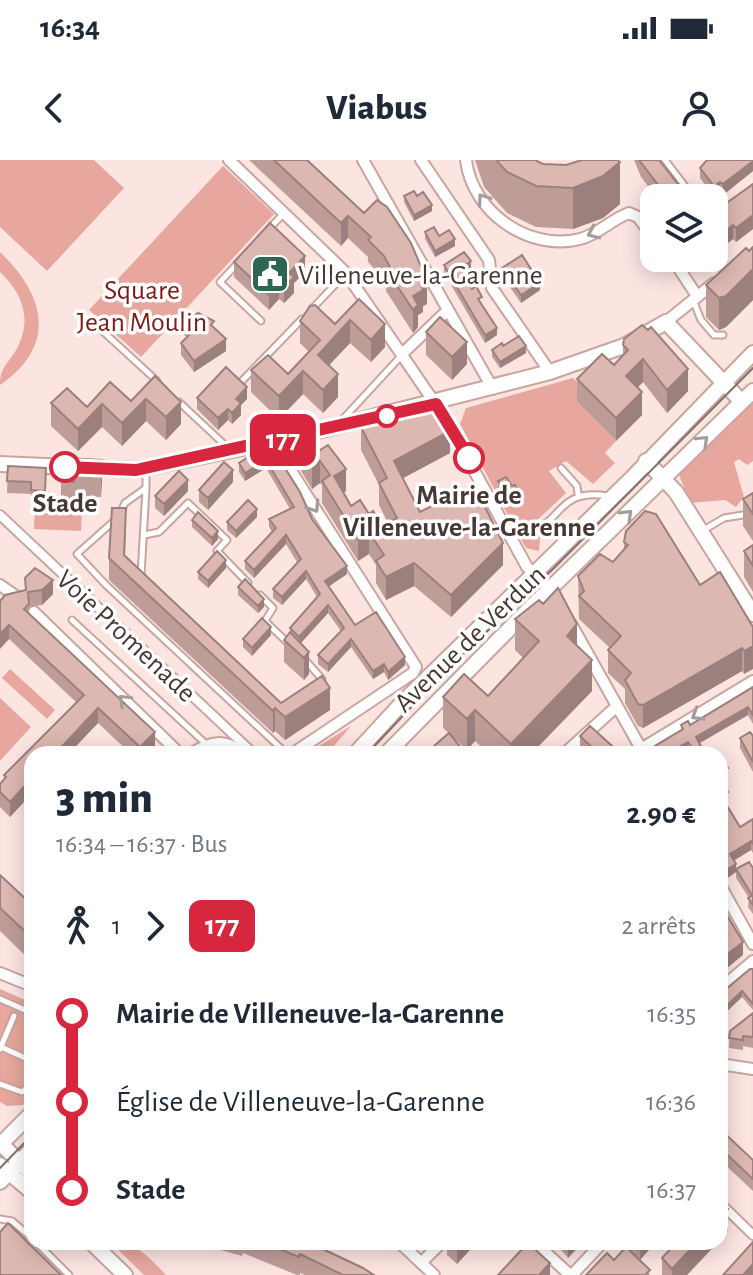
<!DOCTYPE html>
<html lang="fr">
<head>
<meta charset="utf-8">
<style>
  :root { --surface:#fff; --page:#f2f2f3; --text:#1f2937; --muted:#747a83 }
  body { margin:0; font-family:"Alegreya Sans",sans-serif; background:var(--page); color:var(--text); height:100vh; display:flex; flex-direction:column; font-size:30px; white-space:nowrap }
  * { box-sizing:border-box; margin:0 }
  p { font-size:26px; color:var(--muted) }
  .icon { flex:none; width:44px; height:44px; fill:none; stroke:currentColor; stroke-width:2; stroke-linecap:round; stroke-linejoin:round }
  .map { position:relative; flex:1; overflow:hidden }
  .side { position:absolute; left:24px; top:586px; width:704px; height:504px; display:flex; flex-direction:column; background:var(--surface); border-radius:24px; box-shadow:0 4px 20px #0003 }
  .side>* { flex:none }
  .badge { padding:0 16px; border-radius:12px; font-size:28px; line-height:52px }
  .tools { position:absolute; left:640px; top:24px; display:grid; gap:16px }
  .tools a { display:grid; place-items:center; width:88px; height:88px; border-radius:16px; background:var(--surface); box-shadow:0 4px 20px #0003; font-size:40px }
  .map>.badge { position:absolute; translate:-50% -50%; box-shadow:0 0 0 4px #fff }
  .legs { display:flex; align-items:center; gap:12px; height:88px; padding:0 32px; font-size:26px }
  .legs p { margin-inline-start:auto }
  .head { display:flex; align-items:center; justify-content:space-between; height:136px; padding:0 32px }
  h1 { font-size:44px; font-weight:800; line-height:60px }
  ul { padding:0 32px; list-style:none }
  li { display:flex; align-items:center; gap:28px; height:88px; font-size:30px }
  li i { display:grid; place-items:center; width:12px; height:100%; margin:0 10px; background:currentColor }
  li i::after { content:''; width:20px; height:20px; margin:-10px; border:6px solid; border-radius:50%; background:var(--surface) }
  li p { margin-inline-start:auto }
  li:first-child i { background:linear-gradient(#0000 50%,currentColor 0) }
  li:last-child i { background:linear-gradient(currentColor 50%,#0000 0) }
  .status { display:flex; justify-content:space-between; align-items:center; height:56px; padding:0 40px; background:var(--surface); direction:ltr }
  .status svg { height:22px; fill:currentColor }
  header { display:flex; justify-content:space-between; align-items:center; height:104px; padding:0 32px; background:var(--surface); font-size:36px; font-weight:800 }
  .map>svg:first-child { display:block }
</style>
</head>
<body>
<div class="status"><b>16:34</b><svg viewBox="0 0 49 12"><path d="M0 12V9h3v3zM5 12V6h3v6zM10 12V3h3v9zM15 12V0h3v12zM26 1h20v11H26zM47 4h2v5h-2z"/></svg></div>
<header><svg class="icon" aria-label="back" viewBox="0 0 24 24"><path d="M15 5l-7 7 7 7"/></svg>Viabus<svg class="icon" aria-label="person" viewBox="0 0 24 24"><circle cx="12" cy="8" r="4"/><path d="M4 21q1-7 8-7t8 7"/></svg></header>
<div class="map">
<svg width="753" height="1115" viewBox="0 0 753 1115">
  <rect width="100%" height="100%" fill="#fce4e1"/>
  <!-- green -->
  <path fill="#e7a79e" d="M0,0h94l30,28 -77,83 -47,-44z
    M223,6l51,48 -133,143 -52,-47z
    M0,92c45,43 58,93 0,133 0,-16 6,-20 15,-33 18,-31 9,-57 -15,-80z
    M573,218l14,14 -10,10 39,39 -11,12 10,10 -22,21 -27,-23 -17,10 17,22 -36,34 -17,-2 -53,-101 6,-16z
    M753,233v68l-6,4 -8,-6 -5,3 10,35 -8,10 -11,-7 -35,3 -14,-36z
    M35,347l47,2 -1,22 -47,-2z
    M533,372l7,3 -1,16 -13,-3 -8,-14z
    M10,509l45,41 -8,9 -45,-41z
    M0,538l31,29 -31,34z
    M351,566l-24,28h-21z
    M0,829l32,14v93l-9,9 -16,1 -7,-4z
    M110,1082c26,0 38,14 56,33h-22z"/>
  <g fill="none" stroke-linecap="round" stroke-linejoin="round">
    <!-- service casing -->
    <g stroke="#c9a59f" stroke-width="9">
      <path id="service" d="M665,0l29,38
        M269,69l15,-16
        M238,103l-18,19 41,39
        M693,140l8,20 13,15h9
        M312,149l34,-36
        M96,165l61,56
        M239,224l63,-65
        M179,242l48,45
        M342,260l61,-66
        M561,308l16,18 1,8
        M120,353l5,-10 21,-15v-16
        M114,361l-37,33 29,31 181,169
        M505,366c60,20 40,-41 103,-30
        M702,371l22,-13 25,-4
        M144,375l15,-3 29,-29 39,37 -10,11 31,32
        M141,415l5,-87
        M260,435l13,13 -8,13 24,23
        M72,460l134,124
        M307,502l15,17
        M99,591l4,3
        M0,839l32,14
        M1,887l31,14
        M0,889l14,-33
        M0,924l22,8 10,-8
        M0,1059l12,2 20,17
        M36,1082l33,33"/>
    </g>
    <!-- pedestrian casing -->
    <g stroke="#c9a59f" stroke-width="12">
      <path id="pedestrian" d="M0,355l254,239
        M720,1043l33,32"/>
    </g>
    <!-- minor casing -->
    <g stroke="#c9a59f" stroke-width="14">
      <path id="minor" d="M229,0l117,113 101,148 80,146 27,26
        M363,0l130,229
        M421,0l68,100 3,28 58,84
        M466,0c6,52 63,92 114,79 19,-5 32,-20 49,-26l9,4 16,21
        M672,98l25,38
        M666,162l48,-39
        M403,193l45,-43
        M272,281l144,226 -3,6 -121,81
        M0,425l20,14
        M34,452l146,142
        M571,464l73,130
        M641,589l112,-68
        M190,594c20,-12 35,-17 53,0
        M564,594l53,-48
        M720,725l33,59
        M0,813l32,13
        M720,829l33,-28
        M720,904l33,5
        M399,1082l35,33
        M534,1082l36,33
        M421,1103l21,-21
        M572,1115l31,-33"/>
    </g>
    <!-- secondary casing -->
    <g stroke="#c9a59f" stroke-width="18">
      <path id="secondary" d="M646,301l30,31 77,122
        M0,304l136,6 154,-32 260,-66 74,-26 42,-24 76,80
        M355,594l48,-52 227,-222 123,-127
        M386,594l132,-134 235,-229
        M0,983l32,31
        M0,985l32,-32
        M0,1005l32,27
        M0,1022l32,-33
        M91,1082l34,33"/>
    </g>
    <!-- service -->
    <use href="#service" stroke="#fff" stroke-width="5"/>
    <!-- pedestrian -->
    <use href="#pedestrian" stroke="#fff" stroke-width="8"/>
    <!-- minor -->
    <use href="#minor" stroke="#fff" stroke-width="10"/>
    <!-- secondary -->
    <use href="#secondary" stroke="#fff" stroke-width="14"/>
    <!-- tram -->
    <path stroke="#83716f" stroke-width="2" d="M367,594l80,-85 107,-101 199,-200
      M0,1008l32,-33"/>
  </g>
  <!-- wall -->
  <path fill="#be9d99" d="M249,0h58l120,144 -4,2v6l-5,3v12l-5,6 -27,-42v-10l-2,-2 -16,-17v-5l-20,-19 -7,8z
    M475,0h60l85,44 -17,14 -30,11 -37,-2 -29,-14 -23,-26z
    M634,0h25l30,38h-32l-16,-21z
    M753,0v11l-30,24 -3,-3 -6,5 -14,-19v-10z
    M753,24v45l-17,13 -3,-3 -19,15z
    M404,36h13l15,15 -18,10 -10,-19z
    M425,72l14,4 16,10 -20,11 -10,-18z
    M753,87v53l-27,27 -7,3 -13,-13v-32z
    M234,102l71,10 -11,11v10l-10,10 -5,-4 -10,11 -35,-33z
    M444,105l27,4 -7,4 18,32 15,30 -12,8 -41,-70z
    M502,108l38,22 -19,13 -19,-27z
    M359,139l26,48 -14,15 -21,-19 -21,22 9,32 -15,16 -20,-19 -24,25 -28,-27v-22l37,4 21,-22 -9,-9v-22l35,3z
    M184,163l30,4 12,24 -32,21 -13,-17v-12l6,-6 -3,-2z
    M426,172l41,32 -15,16 -26,-25z
    M623,185l65,46 -21,22 -24,-31 -6,6 5,27 -26,26 -39,-39v-23l37,-14 9,-9z
    M503,186l23,7 -26,15 -8,-11v-7z
    M155,216l26,48 -15,16 -20,-19 -24,25 -20,-19 -24,24 -27,-25v-23l36,4 44,-6z
    M197,238l50,1 -6,6v10l-9,9 -4,-4 -10,10 -21,-21z
    M361,267h23l66,26 -47,25 17,34 83,53 -52,52 -37,-31 -28,14 -10,-17v-18l-7,-11 -11,7 -36,-58v-18l-2,-2 -8,6 -23,-38v-22l28,23 29,39 -2,1 7,14 18,8 14,12 5,-3 -9,-18v-20l-18,-35z
    M259,290l53,69 35,55 -19,13 27,38 50,40 -17,15 -4,-8 -11,7 -22,-32 -23,25 -10,-8v-9l23,-24 -13,-18 -27,30 8,31 -5,6 -20,-18v-22l6,-7v-5l27,-31 -11,-18 -24,26 -9,-7v-9l24,-27 -11,-18 -32,34 -9,-9v-8l27,-29 -3,-5v-8l21,-10 -24,-41 -21,13 -6,-9v-9z
    M102,300l-1,37 -26,-1 -1,8 -13,-1v-22z
    M8,306l38,14 -1,23 -14,-1v-8l-24,-1z
    M498,321l22,20 -8,5 -14,-18z
    M233,322l-25,28 -9,-8v-12z
    M188,331l-24,25 -9,-8v-12z
    M753,333v48l-10,-15v-27z
    M257,357l-21,21 -9,-8v-8z
    M192,360l26,19 -6,7 -20,-19z
    M126,371l-1,25 156,147 49,7 -45,30 -10,-9 -2,2 -164,-153v-22z
    M624,382l76,43 53,42 -9,47 -2,-3 -99,57 -5,-2 -13,-23v-14l-17,-16v-23l2,-2 -31,-29 -1,-43 35,-14 11,-12z
    M753,385v47l-9,-15v-26z
    M226,408l-18,20 -10,-9v-7z
    M25,418l28,16 -11,11 -13,2v7l126,132 -8,8h-16l-33,-31 -88,94 -10,-10v-23l4,-4v-5l72,-73 -67,-63 -9,-38 25,-11z
    M238,427l26,20 -6,6 -20,-18z
    M515,459l62,27 15,45 -61,63h-42l-14,-13 -8,9 -24,-22v-31l45,-1 35,-38 -8,-8z
    M271,475l-19,21 -9,-9v-8z
    M753,527v37l-5,-9 -48,28 5,11h-15l-2,-4 -6,4h-27v-8l26,-15v-6h9z
    M580,576l41,18h-41z
    M753,576v36l-13,-24v-10z
    M720,596l8,21 -8,4 8,19 -4,2 16,25 13,-8v34l-2,-3 -17,10 2,12 -10,7 -6,-9z
    M753,708v46l-5,-7 1,-9 -13,-20v-9z
    M0,715l32,30v57l-32,-31z
    M753,809v41l-11,-13 -22,21v-24z
    M753,853v35l-10,-2v4l-14,-2 1,-17z
    M720,969l33,31v31l-33,-31z
    M202,1082h106l66,33h-69l-5,-2v2h-3l-54,-22 -1,3 -29,-8v-4z
    M447,1082h30l-20,22 -10,-9z
    M559,1082h24l-15,16 -9,-11z
    M624,1082h32l-16,18 10,15h-64l28,-15 12,-13 -2,-2z
    M677,1082h41l-31,33h-25v-17z"/>
  <!-- shaded-wall -->
  <path fill="#9b807d" d="M753,1v10l-30,24v-11z
    M620,2v42l-17,14 -30,11v-41z
    M720,22v10l-6,5v-11z
    M432,45v6l-18,10v-6z
    M753,55v14l-17,13v-14z
    M348,56v22l-7,8v-23z
    M733,65v14l-19,15v-14z
    M455,79v7l-20,11v-6z
    M305,96v16l-11,11v10l-10,10v-15l5,-15z
    M471,101v8l-10,6v-7z
    M753,109v31l-27,27 -7,3v-32z
    M427,121v23l-4,2v6l-5,3v12l-5,6v-37l8,-11z
    M279,123v16l-10,11v-15z
    M540,123v7l-19,13v-8z
    M350,160v23l-32,34v-22z
    M385,164v23l-14,15v-22z
    M497,168v7l-12,8v-8z
    M226,179v12l-32,21v-11z
    M467,182v22l-15,16v-23z
    M526,186v7l-26,15v-6z
    M643,199v23l-17,17v-23z
    M688,209v22l-21,22v-23z
    M303,211v23l-24,25v-23z
    M338,214v23l-15,16v-23z
    M247,227v12l-6,6v10l-9,9v-11l4,-14z
    M642,232v23l-26,26v-23z
    M146,239v22l-24,25v-23z
    M181,242v22l-15,16v-23z
    M102,244v23l-24,24v-22z
    M228,249v11l-10,10v-12z
    M450,271v22l-56,30v-22z
    M102,300v22l-1,15v-22z
    M266,300v8l-21,13v-8z
    M320,301v22l-8,6v-23z
    M346,309v22l-12,7v-22z
    M233,310v12l-25,28v-12z
    M188,320v11l-24,25v-12z
    M520,335v6l-8,5v-7z
    M257,349v8l-21,21v-7z
    M218,371v8l-6,7v-8z
    M369,372v22l-11,7v-22z
    M286,375v9l-32,34v-8z
    M503,383v22l-52,52v-22z
    M226,400v8l-18,20v-7z
    M414,403v23l-28,14v-23z
    M347,406v8l-22,15v-8z
    M306,411v8l-24,26v-8z
    M53,420v14l-11,11v-15z
    M264,439v8l-6,6v-7z
    M328,445v8l-29,32v-8z
    M577,464v31l-10,-19z
    M9,465v14l-9,10v-15z
    M271,467v8l-19,21v-8z
    M351,479v8l-23,25v-8z
    M753,486v23l-9,5v-23z
    M742,488v23l-99,57v-23z
    M309,492v22l-5,6v-22z
    M405,497v8l-17,15v-8z
    M592,500v31l-61,63h-20v-10z
    M384,504v8l-11,7v-8z
    M330,528v22l-45,30v-23z
    M748,547v8l-52,30v-8z
    M98,548v15l-30,31h-13z
    M275,548v23l-2,2v-22z
    M475,550v31l-8,9v-31z
    M155,572v14l-8,8h-7v-7z
    M688,582v8l-6,4h-10v-3z
    M728,608v9l-8,5v-9z
    M32,618v15l-22,24v-15z
    M728,632v8l-7,5v-9z
    M751,681v9l-21,13v-9z
    M736,704v8l-10,7v-9z
    M743,782v13l-23,19v-14z
    M742,831v6l-22,21v-6z
    M728,1049v22l-8,9v-23z
    M457,1082h20l-20,22z
    M568,1082h15l-15,16z
    M640,1082h16l-16,18z
    M697,1082h21l-31,33h-15v-6z
    M550,1103v12h-11z
    M753,1104v11h-10z"/>
  <!-- building -->
  <path fill="#ddb7b2" stroke="#9b807d" stroke-width="2" d="M274,0h33l57,53 13,-13 10,7 24,36 16,38 -6,4 2,5 -10,6 5,9 -5,5 -27,-41 4,-2 -6,-11 -16,-16 3,-3 -23,-21 -7,7z
    M496,0h39l8,4 23,1 16,-5h35l3,2 -17,14 -30,12 -37,-2 -29,-14z
    M639,0h20l30,38h-21z
    M707,0h46v1l-30,23 -3,-2 -6,4 -14,-18z
    M753,24v31l-17,13 -3,-3 -19,15v-24l14,-14z
    M414,31l3,5 6,-4 9,13 -18,10 -10,-19z
    M270,63l35,33 -16,17 5,4 -10,11 -5,-5 -10,12 -35,-33z
    M434,67l5,9 10,-6 6,9 -20,12 -10,-19z
    M753,87v22l-27,27 -7,2 -13,-13 40,-37 3,3z
    M464,92l7,9 -10,7 11,21 4,-3 6,11 -4,2 19,29 -12,7 -41,-70z
    M522,95l18,28 -19,12 -19,-27z
    M359,139l26,25 -14,16 -21,-20 -32,35 20,19 -15,16 -20,-19 -24,25 -28,-26 17,-15 20,19 32,-34 -20,-19 10,-15 5,-1 20,19z
    M198,153l16,8 -3,4 15,14 -32,22 -13,-18 12,-12 -9,-8z
    M440,157l27,25 -15,15 -26,-25z
    M642,165l6,5 3,-3 37,42 -21,21 -24,-31 -17,17 16,16 -26,26 -39,-39 25,-25 12,11 14,-15 -5,-5 1,-6z
    M519,176l7,10 -26,16 -8,-12 10,-7 1,3z
    M226,207l21,20 -11,12 5,4 -9,10 -4,-4 -10,9 -21,-20z
    M155,216l26,26 -15,15 -20,-18 -24,24 -20,-19 -24,25 -27,-26 16,-15 20,19 23,-25 21,19z
    M436,242l14,29 -56,30 26,51 54,-27 29,58 -52,52 -37,-32 -28,14 -10,-16 8,-6 -15,-23 -11,7 -36,-58 8,-6 -10,-14 -8,5 -23,-37 12,-2 16,25 11,-7 18,24 -12,7 17,30 9,-6 9,14 4,-3 10,15 14,-8 -18,-35 8,-5 -26,-51 18,-9 5,9z
    M259,290l16,2 25,40 12,27 35,47 -22,15 30,44 21,-13 29,45 -17,15 -4,-8 -11,7 -22,-32 -23,25 -10,-9 26,-27 -16,-23 -29,32 -9,-9 30,-34 -14,-23 -24,26 -9,-8 28,-30 -15,-24 -32,35 -9,-9 31,-33 -7,-9 25,-12 -28,-47 -21,13 -6,-10z
    M62,298l40,2 -1,15 -26,-2 -1,9 -13,-1z
    M224,302l9,8 -25,28 -9,-8z
    M8,306l38,2 -1,23 -14,-1v-8l-24,-1z
    M179,311l9,9 -24,24 -9,-8z
    M506,317l6,9 3,-1 5,10 -8,4 -14,-18z
    M753,333v21l-10,-15z
    M248,340l9,9 -21,22 -9,-9z
    M112,348h14l-2,47 157,148 41,-27 8,12 -45,29 -10,-9 -2,3 -164,-153z
    M645,351l11,3 44,71 20,-13 33,55v19l-9,5 -2,-3 -99,57 -5,-1 -13,-24 6,-7 -23,-23 13,-14 -42,-40 5,-5 -6,-15 22,-22 13,8 15,-17 -4,-3 2,-11z
    M198,352l20,19 -6,7 -20,-18z
    M753,385v21l-9,-15z
    M217,391l9,9 -18,21 -10,-9z
    M35,408l18,12 -11,10 -14,2 1,12 -5,5 131,123 -15,15 -42,-39 -43,46h-23v24l-22,24 -10,-10v-8l6,-7 -2,-2 80,-80 -75,-70 -9,9v-33l5,-6 21,-5 -1,-12z
    M245,419l19,20 -6,7 -20,-19z
    M558,428l19,36 -10,12 25,24 -81,84 -36,-34 -8,9 -24,-22 21,-23 24,22 51,-55 -24,-22 24,-19 4,4z
    M262,458l9,9 -19,21 -9,-9z
    M290,472l19,20 -5,6 -20,-18z
    M753,527v28l-5,-8 -52,30 9,17h-8l-9,-12 -16,9 2,3h-15l-4,-8 28,-17 -2,-4 7,-4 2,4z
    M590,566l31,28h-22l-19,-18z
    M750,572l3,4v26l-13,-24z
    M449,573l17,21h-47l3,-4 4,3z
    M720,596l8,12 -8,5z
    M720,621l8,11 -7,4 19,31 13,-8v25l-2,-3 -21,13 6,10 -10,6 -6,-8z
    M749,702l4,6v37l-5,-7 4,-3 -16,-26z
    M0,715l32,30v33l-32,-30z
    M720,744l23,38 -23,18z
    M750,809h3v35l-11,-13 -22,21v-18z
    M753,853v24l-10,-1v4l-14,-2 1,-7z
    M720,969l33,31v19l-33,-31z
    M720,1041l8,8 -8,8z
    M8,1063l53,52h-61v-43z
    M262,1082h46l55,26 11,7h-31l-43,-21 -1,3z
    M677,1082h20l-25,27 -10,-11z
    M753,1082v22l-10,11h-20z
    M528,1083l22,20 -11,12h-41z
    M626,1087l24,23 -5,5h-59l21,-22 7,7z"/>
  <!-- one-way arrows -->
  <defs><path id="oneway-chevron" d="M-2-3.5L2.5 0L-2 3.5" fill="none" stroke-width="1.6" stroke-linecap="round" stroke-linejoin="round" transform="scale(2)"/></defs>
  <g stroke="#a39c9a">
    <use href="#oneway-chevron" transform="translate(483 39) rotate(-125)"/>
    <use href="#oneway-chevron" transform="translate(593 73) rotate(156)"/>
    <use href="#oneway-chevron" transform="translate(703 281) rotate(-44)"/>
    <use href="#oneway-chevron" transform="translate(314 347) rotate(57)"/>
    <use href="#oneway-chevron" transform="translate(627 355) rotate(-45)"/>
    <use href="#oneway-chevron" transform="translate(124 540) rotate(-136)"/>
    <use href="#oneway-chevron" transform="translate(697 555) rotate(149)"/>
  </g>
  <g fill="none" stroke-linecap="round" stroke-linejoin="round">
    <!-- line-1 casing -->
    <g stroke="#fff" stroke-width="18">
      <path id="line-1" d="M65,307l71,3 300,-66 33,54"/>
    </g>
    <!-- line-1 -->
    <use href="#line-1" stroke="#d7263d" stroke-width="12"/>
  </g>
  <!-- icons -->
  <defs>
    <g id="civic-square" transform="scale(2)"><rect x="-9" y="-9" width="18" height="18" rx="4" fill="#2c6751" stroke="#fff"/><path d="M-.6-6.5H3V-4.5H.6V-3L4-1V1h2V6H-6V1h2V-1L-.6-3ZM-1.2 2.5V6h2.4V2.5Z" fill="#fff"/></g>
  </defs>
  <g fill-rule="evenodd">
    <use href="#civic-square" x="270" y="114"/>
  </g>
  <!-- markers -->
  <g fill="#fff" stroke="#d7263d" stroke-width="4">
    <circle cx="387" cy="256" r="10"/>
    <circle cx="469" cy="298" r="14"/>
    <circle cx="65" cy="307" r="14"/>
  </g>
  <g text-anchor="middle" stroke-width="7" stroke-linejoin="round" paint-order="stroke">
    <!-- poi labels -->
    <g font-size="28" fill="#473836" stroke="#fff" text-anchor="start">
      <text x="298" y="124">Villeneuve-la-Garenne</text>
    </g>
    <!-- park labels -->
    <g font-size="28" fill="#7c1b16" stroke="#fff">
      <text x="142" y="139">Square<tspan x="142" dy="32">Jean Moulin</tspan></text>
    </g>
    <!-- stop labels -->
    <g font-size="28" font-weight="bold" fill="#473836" stroke="#fff">
      <text x="469" y="344">Mairie de<tspan x="469" dy="32">Villeneuve-la-Garenne</tspan></text>
      <text x="65" y="352">Stade</text>
    </g>
    <!-- street labels -->
    <g font-size="28" fill="#473836" stroke="#fff">
      <text transform="translate(127 475) rotate(43)" y="10">Voie Promenade</text>
      <text transform="translate(469 478) rotate(-44)" y="10">Avenue de Verdun</text>
    </g>
  </g>
</svg>
<div class="tools">
<a><svg class="icon" aria-label="layers" viewBox="0 0 24 24"><path d="M12 4l9 5-9 5-9-5zM3 14l9 5 9-5"/></svg></a>
</div>
<b class="badge" style="left:283px;top:280px;background:#d7263d;color:#fff">177</b>
<section class="side">
<div class="head"><div><h1>3 min</h1><p>16:34 – 16:37 · Bus</p></div><b>2.90 €</b></div>
<div class="legs"><svg class="icon" aria-label="walk" viewBox="0 0 24 24"><circle cx="13" cy="4" r="2"/><path d="M13 8l-2 6 4 7M11 14l-3 7M7 12l3-4h3l4 4"/></svg>1<svg class="icon" aria-label="forward" viewBox="0 0 24 24"><path d="M9 5l7 7-7 7"/></svg><b class="badge" style="background:#d7263d;color:#fff">177</b><p>2 arrêts</p></div>
<ul>
<li><i style="color:#d7263d"></i><b>Mairie de Villeneuve-la-Garenne</b><p>16:35</p></li>
<li><i style="color:#d7263d"></i><span>Église de Villeneuve-la-Garenne</span><p>16:36</p></li>
<li><i style="color:#d7263d"></i><b>Stade</b><p>16:37</p></li>
</ul>
</section>
</div>
</body>
</html>
